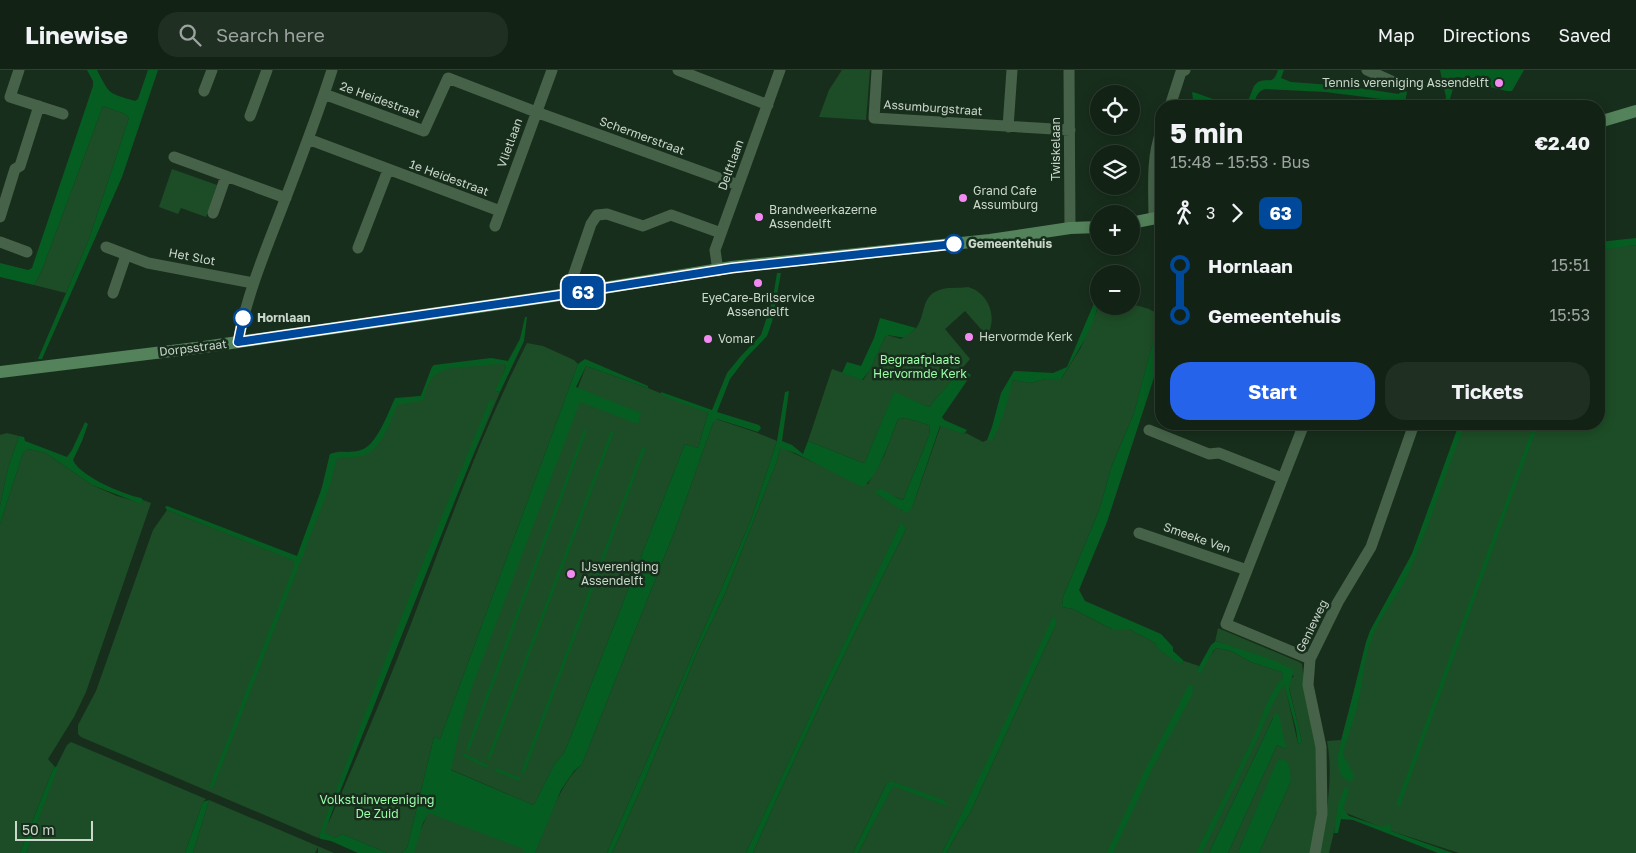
<!DOCTYPE html>
<html lang="en">
<head>
<meta charset="utf-8">
<style>
  :root { --surface:#122215; --page:#1f2f22; --text:#f1f3f6; --muted:#9ca4a0; --line:#313f34; --accent:#2563eb }
  body { margin:0; font-family:"Golos Text",sans-serif; background:var(--page); color:var(--text); height:100vh; display:flex; flex-direction:column; font-size:19px; white-space:nowrap }
  * { box-sizing:border-box; margin:0 }
  p { font-size:16px; color:var(--muted) }
  .icon { flex:none; width:28px; height:28px; fill:none; stroke:currentColor; stroke-width:2; stroke-linecap:round; stroke-linejoin:round }
  .map { position:relative; flex:1; overflow:hidden }
  .side { position:absolute; left:1155px; top:30px; width:450px; height:330px; display:flex; flex-direction:column; background:var(--surface); border-radius:20px; box-shadow:0 2px 12px #0003,0 0 0 1px var(--line) }
  .side>* { flex:none }
  .badge { padding:0 10px; border-radius:8px; font-size:18px; line-height:32px }
  .buttons { position:absolute; left:1090px; top:15px; display:grid; gap:10px }
  .buttons a { display:grid; place-items:center; width:50px; height:50px; border-radius:50%; background:var(--surface); box-shadow:0 2px 12px #0003,0 0 0 1px var(--line); font-size:25px }
  .scale { position:absolute; left:15px; bottom:12px; width:78px; box-sizing:border-box; padding-left:5px; border:2px solid #cad7cb; border-top:0; font-size:14px; line-height:18px; white-space:nowrap; color:#cad7cb; -webkit-text-stroke:4px #182e1c; paint-order:stroke }
  .map>.badge { position:absolute; translate:-50% -50%; box-shadow:0 0 0 2px #fff }
  .legs { display:flex; align-items:center; gap:8px; height:55px; padding:0 15px; font-size:16px }
  .legs p { margin-inline-start:auto }
  .head { display:flex; align-items:center; justify-content:space-between; height:85px; padding:0 15px }
  h1 { font-size:28px; font-weight:700; line-height:38px }
  .primary-button { display:flex; gap:10px; margin-top:auto; padding:10px 15px }
  .primary-button a { flex:1; height:58px; border-radius:20px; background:var(--accent); color:#fff; font-size:20px; font-weight:700; line-height:58px; text-align:center }
  .primary-button a+a { background:var(--page); color:var(--text) }
  ul { padding:0 15px; list-style:none }
  li { display:flex; align-items:center; gap:18px; height:50px; font-size:19px }
  li i { display:grid; place-items:center; width:8px; height:100%; margin:0 6px; background:currentColor }
  li i::after { content:''; width:12px; height:12px; margin:-6px; border:4px solid; border-radius:50%; background:var(--surface) }
  li p { margin-inline-start:auto }
  li:first-child i { background:linear-gradient(#0000 50%,currentColor 0) }
  li:last-child i { background:linear-gradient(currentColor 50%,#0000 0) }
  header { display:flex; align-items:center; gap:30px; box-sizing:border-box; height:70px; padding:0 25px; background:var(--surface); border-bottom:1px solid var(--line) }
  header strong { font-size:24px }
  nav { display:flex; gap:28px; margin-inline-start:auto; font-size:18px }
  .search { width:350px; height:45px; background:var(--page); display:flex; align-items:center; gap:12px; box-sizing:border-box; padding:0 18px; border-radius:20px; color:var(--muted); font-size:19px }
  .map>svg:first-child { display:block }
</style>
</head>
<body>
<header>
<strong>Linewise</strong>
<div class="search"><svg class="icon" aria-label="search" viewBox="0 0 24 24"><circle cx="10" cy="10" r="6"/><path d="M15 15l6 6"/></svg>Search here</div>
<nav><a>Map</a><a>Directions</a><a>Saved</a></nav>
</header>
<div class="map">
<svg width="1636" height="783" viewBox="0 0 1636 783">
  <rect width="100%" height="100%" fill="#182e1c"/>
  <!-- green -->
  <path fill="#1d4d26" d="M842,0h28l-4,50 -47,-3 10,-27z
    M103,36l22,8 4,4 -40,121 -23,54 -32,-8 8,-15z
    M172,99l45,16 -11,32 -25,-9 -3,6 -19,-7z
    M1636,175v608h-177l-71,-23 -49,-20 -10,43h-9c6,-38 14,-75 7,-112l14,-1 29,-109 42,-77 48,-130h139v-162l7,-14z
    M968,217c21,6 30,31 19,49l-22,-25 -20,18 25,30 -41,48 -35,-14 -29,69 -2,1 -55,-22 24,-72 31,11 7,-10 15,-33 2,-2 14,4c5,-4 13,-8 16,-12 8,-12 5,-30 20,-36 10,-5 21,-2 31,-4z
    M1131,234c14,4 30,5 30,22l-5,6 -22,81 -23,55 -11,40 -37,89 -1,10 11,2 39,20h17l26,14 3,6 24,15 2,-3 15,5 -2,6c11,-9 11,-17 20,-24l14,3 20,11 31,10c5,24 11,48 16,72l4,-2 -13,-55 2,-8 3,-3 -77,-35 -2,1 3,-14 81,34 3,2 4,34 10,38 1,74 -6,43h-52l32,-72 -12,-22 -41,93 2,1h-12l49,-108 9,4 -13,-31 -64,135h-262l5,-11 18,-29 86,-189 -114,229h-84l35,-68 53,21 -25,-13 -27,-11 -8,3 -33,68h-100c47,-110 100,-217 153,-324l-5,-6 -155,330h-134l31,-69 55,-134 26,-54 53,-135 3,-14 35,16 53,21 16,-28 14,-37 8,-1 23,7 1,3 -1,8 -26,64 -10,-4 -16,-2 22,13 3,4 10,-3 29,-83 23,9 2,-1 17,9 4,-2h6l20,-60 17,3 16,-4h15l19,-30 19,-43h32z
    M527,273l16,3 31,14 4,4 -138,375 -6,-2 -27,111 -5,5h-15l-45,-19 -7,4 -14,-7 -2,7 -3,-1 -235,-100 -3,-3v-9l18,-34 57,-161 14,-20 126,50 2,3 24,-64 11,-45c11,-5 21,0 31,-3 20,-7 27,-35 35,-52l25,-3 11,-29 60,-8 12,5 2,3 -10,24 4,1 -63,149 -65,170 -36,87 -8,26c29,-66 57,-133 83,-200 36,-95 70,-191 116,-281z
    M586,296l62,22 60,25 -10,35 -13,-4 -116,297 -5,12 -9,10 -20,40 -2,2 -95,-41z
    M716,349l39,13 22,9 -26,79 -144,333h-72c12,-28 24,-69 47,-89l93,-234 38,-107z
    M7,363l12,3 -11,32 -8,38v-71z
    M28,379l18,4 46,32 25,11 25,7 1,-3 8,3 -65,189 -12,25 -26,42 7,8 -2,2 -33,84h-20v-329l23,-71z
    M71,672l135,57 -3,3 -18,51h-159l31,-88 10,-20z
    M209,730l125,53h-16v-6l-3,6h-122z
    M431,737l99,40 -2,6h-118z"/>
  <!-- forest -->
  <path fill="#065d22" d="M87,0h10c13,25 11,23 38,31l3,-2 10,-29h10l-36,107 -80,182h-4l51,-120 40,-121 -4,-4 -22,-8 -61,164 -8,15 -34,-8v-14l28,7 4,-2 61,-182v-5z
    M1278,0h6l-3,8 10,4 54,4 54,8 3,-5 5,3 -2,10 -80,-10 -60,-3c-8,2 -10,10 -11,17h-8l8,-20 4,-4c11,-5 15,4 20,-12z
    M1440,0h84l-12,21h-5l-44,-10 1,-3 -7,-1 -1,1 -8,28h-5l3,-9z
    M1192,22l4,1 37,13h-25l-15,-6z
    M1636,168v7l-30,4 -7,13v-20z
    M777,203h4l-9,49 -5,14 -21,22 -16,21 -13,33 42,13 2,3 -3,4 -41,-13 -4,4 -38,107 -93,234 -8,7 -13,19 -26,63h-10l-2,-4 -94,-36 -6,10 -9,30h-12l5,-5 27,-111 6,2 138,-375 7,-5 63,27v2l-62,-22 -10,21 65,26 -3,11 -58,-22 -108,285 -11,37 -10,46 82,35 2,-2 20,-40 9,-10 5,-12 116,-297 13,4 10,-35 -47,-18v-3l51,18 15,-37 14,-17 20,-21 12,-37z
    M1097,226h2c0,24 -25,62 -38,83h-15l-16,4 -17,-3 -10,36 -10,24h-6l5,-13 9,-34 13,-22 39,2 14,-6z
    M525,247h2l-3,24 -24,51 -5,-1 11,-24 -2,-3c-9,0 -18,1 -28,2 -28,2 -47,0 -52,34l-27,5c-7,16 -14,42 -32,50 -4,2 -22,2 -28,3l-7,27 -117,303h-4l86,-224 -3,-4 -125,-50 -2,-3 2,-1 130,50 26,-71 7,-31c11,-3 22,-1 31,-4 16,-5 27,-37 34,-52l26,-2 11,-29 2,-2 57,-7 17,3 12,-22z
    M880,248l36,10c-14,12 -10,10 -28,7l-3,2 -15,33 -8,10 -20,-7 5,-11 14,4 13,-28z
    M1161,256v30l-54,166 -28,68 6,11 76,33 12,13v4l11,10 -2,3 -7,-3 -17,-12 -3,-6 -26,-14h-17l-39,-20 -11,-2 1,-10 37,-89 11,-40 23,-55 22,-82z
    M962,298l9,7 -29,42 2,3 23,10 -3,4 -24,-8 -28,82 -6,5 -29,-19 -2,-3 5,-2c8,2 14,9 23,11l26,-64 1,-8 -1,-3 -23,-7 -8,1c-7,17 -20,60 -36,68l-67,-34 -15,-5 -3,13 -53,135 -26,54 -55,134 -31,69h-5l144,-333 26,-79 8,-49 4,-1 -7,50 10,4 11,9 5,-13 55,22 2,-1 29,-70 35,15z
    M495,329l-171,433 11,6 7,-4 45,19h-29l-27,-12 -10,-2 -2,-1 2,-8 94,-248 74,-180z
    M85,352l3,2 -6,17 -9,19c6,16 52,35 68,38l2,2 -1,3h-3l-47,-18 -46,-32 -18,-4 -5,4 -23,71v-18l8,-38 11,-32 5,1 1,4 42,16 5,-7z
    M1459,354h6c-20,49 -35,101 -57,150 -9,19 -23,36 -33,56 -11,24 -12,52 -18,78 -4,16 -11,31 -14,47l11,20 -2,7c-13,-2 -15,-16 -14,-27l28,-113 4,-11 42,-77z
    M1534,354h4l-138,382 -4,-1z
    M901,452l5,7c-53,107 -106,214 -153,324h-7z
    M1055,546l1,8 -86,189 -18,29 -5,11h-5l49,-100 60,-132z
    M1216,571l57,19 21,10 -5,18 13,54 -4,2 -2,-15 -12,-45 -11,19 -18,41 -53,109h-6c19,-39 40,-78 58,-117 9,-20 14,-42 29,-58l-1,-6 -31,-10 -20,-11 -14,-3 -4,3 -12,22 -5,-1 15,-27z
    M1189,615h4l-1,10 -38,70 -41,88h-6l35,-77z
    M1275,644l4,1 7,34 -9,-4 -49,108h-19z
    M1278,689l8,2 3,5 2,15 -32,72h-19l-2,-1z
    M59,694l-33,89h-6l33,-84z
    M889,712h5l49,18 4,3 -1,3 -53,-20 -35,67h-5l33,-68z
    M1345,717l4,3 -6,19 6,7 33,11 8,-4 1,8 62,22h-15l-85,-33 -12,-1 -3,14h-4l4,-28z
    M209,730l-16,53h-8l18,-51z"/>
  <g fill="none" stroke-linecap="round" stroke-linejoin="round">
    <!-- stream -->
    <path stroke="#065d22" stroke-width="3" d="M468,679l117,-318
      M464,685l22,11
      M489,688l123,-325
      M496,700l23,9
      M523,702l121,-324"/>
    <!-- street -->
    <path stroke="#466349" stroke-width="11" d="M19,0l-9,27 53,17
      M678,0l90,35
      M877,0l-3,48 196,12
      M1069,0l1,158
      M1367,0l31,14
      M204,21l8,-21
      M324,24l100,37 24,-53 88,34 202,73
      M1170,36l11,-34 4,-2
      M250,46l17,-46
      M1008,57l4,-57
      M308,69l192,72
      M174,87l112,41
      M213,143l13,-37
      M0,147l15,-48 5,-3 19,-60
      M1154,148c0,-29 -3,-59 7,-86
      M495,156l57,-156
      M0,172l27,10
      M106,177l42,16 105,20
      M358,178l30,-78
      M718,201l-3,-21 65,-180
      M113,223l13,-38
      M567,224l24,-70 6,-9 10,-1 36,12 28,-11 50,18
      M238,272c8,-43 24,-83 40,-124 19,-49 38,-98 54,-148
      M1304,354l-78,200 84,35
      M1149,360l60,24 10,-1 63,25
      M1139,463l108,37
      M1315,783l7,-39 -1,-67 -13,-62 2,-26 28,-57 33,-55 43,-123"/>
    <!-- secondary -->
    <path stroke="#54835b" stroke-width="12" d="M1599,52l37,-11
      M1131,153l30,-6
      M0,302l204,-25 363,-53 165,-27 258,-27 80,-12 29,-1"/>
  </g>
  <g fill="none" stroke-linecap="round" stroke-linejoin="round">
    <!-- line-1 casing -->
    <g stroke="#fff" stroke-width="11">
      <path id="line-1" d="M243,248l-5,24 329,-48 165,-26 222,-24"/>
    </g>
    <!-- line-1 -->
    <use href="#line-1" stroke="#004899" stroke-width="8"/>
  </g>
  <!-- markers -->
  <g fill="#f38af1" stroke="#182e1c" stroke-width="2">
    <circle cx="1499" cy="13" r="5"/>
    <circle cx="963" cy="128" r="5"/>
    <circle cx="759" cy="147" r="5"/>
    <circle cx="758" cy="213" r="5"/>
    <circle cx="969" cy="267" r="5"/>
    <circle cx="708" cy="269" r="5"/>
    <circle cx="571" cy="504" r="5"/>
  </g>
  <g fill="#fff" stroke="#004899" stroke-width="2.5">
    <circle cx="954" cy="174" r="9"/>
    <circle cx="243" cy="248" r="9"/>
  </g>
  <g text-anchor="middle" stroke-width="5" stroke-linejoin="round" paint-order="stroke">
    <!-- poi labels -->
    <g font-size="12" fill="#cad7cb" stroke="#182e1c" text-anchor="start">
      <text x="1489" y="17" text-anchor="end">Tennis vereniging Assendelft</text>
      <text x="973" y="125">Grand Cafe<tspan x="973" dy="14">Assumburg</tspan></text>
      <text x="769" y="144">Brandweerkazerne<tspan x="769" dy="14">Assendelft</tspan></text>
      <text x="758" y="232" text-anchor="middle">EyeCare-Brilservice<tspan x="758" dy="14">Assendelft</tspan></text>
      <text x="979" y="271">Hervormde Kerk</text>
      <text x="718" y="273">Vomar</text>
      <text x="581" y="501">IJsvereniging<tspan x="581" dy="14">Assendelft</tspan></text>
    </g>
    <!-- street labels -->
    <g font-size="12" fill="#cad7cb" stroke="#182e1c">
      <text transform="translate(380 30) rotate(20)" y="4">2e Heidestraat</text>
      <text transform="translate(933 38) rotate(4)" y="4">Assumburgstraat</text>
      <text transform="translate(642 66) rotate(20)" y="4">Schermerstraat</text>
      <text transform="translate(510 73) rotate(-70)" y="4">Vlietlaan</text>
      <text transform="translate(1056 79) rotate(-90)" y="4">Twiskelaan</text>
      <text transform="translate(731 95) rotate(-70)" y="4">Delftlaan</text>
      <text transform="translate(449 108) rotate(20)" y="4">1e Heidestraat</text>
      <text transform="translate(192 187) rotate(11)" y="4">Het Slot</text>
      <text transform="translate(193 278) rotate(-7)" y="4">Dorpsstraat</text>
      <text transform="translate(1197 468) rotate(19)" y="4">Smeeke Ven</text>
      <text transform="translate(1312 556) rotate(-64)" y="4">Genieweg</text>
    </g>
    <!-- stop labels -->
    <g font-size="12" font-weight="bold" fill="#cad7cb" stroke="#182e1c" text-anchor="start">
      <text x="968" y="178">Gemeentehuis</text>
      <text x="257" y="252">Hornlaan</text>
    </g>
    <!-- park labels -->
    <g font-size="12" fill="#9afda8" stroke="#182e1c">
      <text x="920" y="294">Begraafplaats<tspan x="920" dy="14">Hervormde Kerk</tspan></text>
      <text x="377" y="734">Volkstuinvereniging<tspan x="377" dy="14">De Zuid</tspan></text>
    </g>
  </g>
</svg>
<div class="buttons">
<a><svg class="icon" aria-label="locate" viewBox="0 0 24 24"><circle cx="12" cy="12" r="6"/><path d="M12 2v4M12 18v4M2 12h4M18 12h4"/></svg></a>
<a><svg class="icon" aria-label="layers" viewBox="0 0 24 24"><path d="M12 4l9 5-9 5-9-5zM3 14l9 5 9-5"/></svg></a>
<a>+</a>
<a>−</a>
</div>
<div class="scale">50 m</div>
<b class="badge" style="left:583px;top:222px;background:#004899;color:#fff">63</b>
<section class="side">
<div class="head"><div><h1>5 min</h1><p>15:48 – 15:53 · Bus</p></div><b>€2.40</b></div>
<div class="legs"><svg class="icon" aria-label="walk" viewBox="0 0 24 24"><circle cx="13" cy="4" r="2"/><path d="M13 8l-2 6 4 7M11 14l-3 7M7 12l3-4h3l4 4"/></svg>3<svg class="icon" aria-label="forward" viewBox="0 0 24 24"><path d="M9 5l7 7-7 7"/></svg><b class="badge" style="background:#004899;color:#fff">63</b></div>
<ul>
<li><i style="color:#004899"></i><b>Hornlaan</b><p>15:51</p></li>
<li><i style="color:#004899"></i><b>Gemeentehuis</b><p>15:53</p></li>
</ul>
<div class="primary-button"><a>Start</a><a>Tickets</a></div>
</section>
</div>
</body>
</html>
